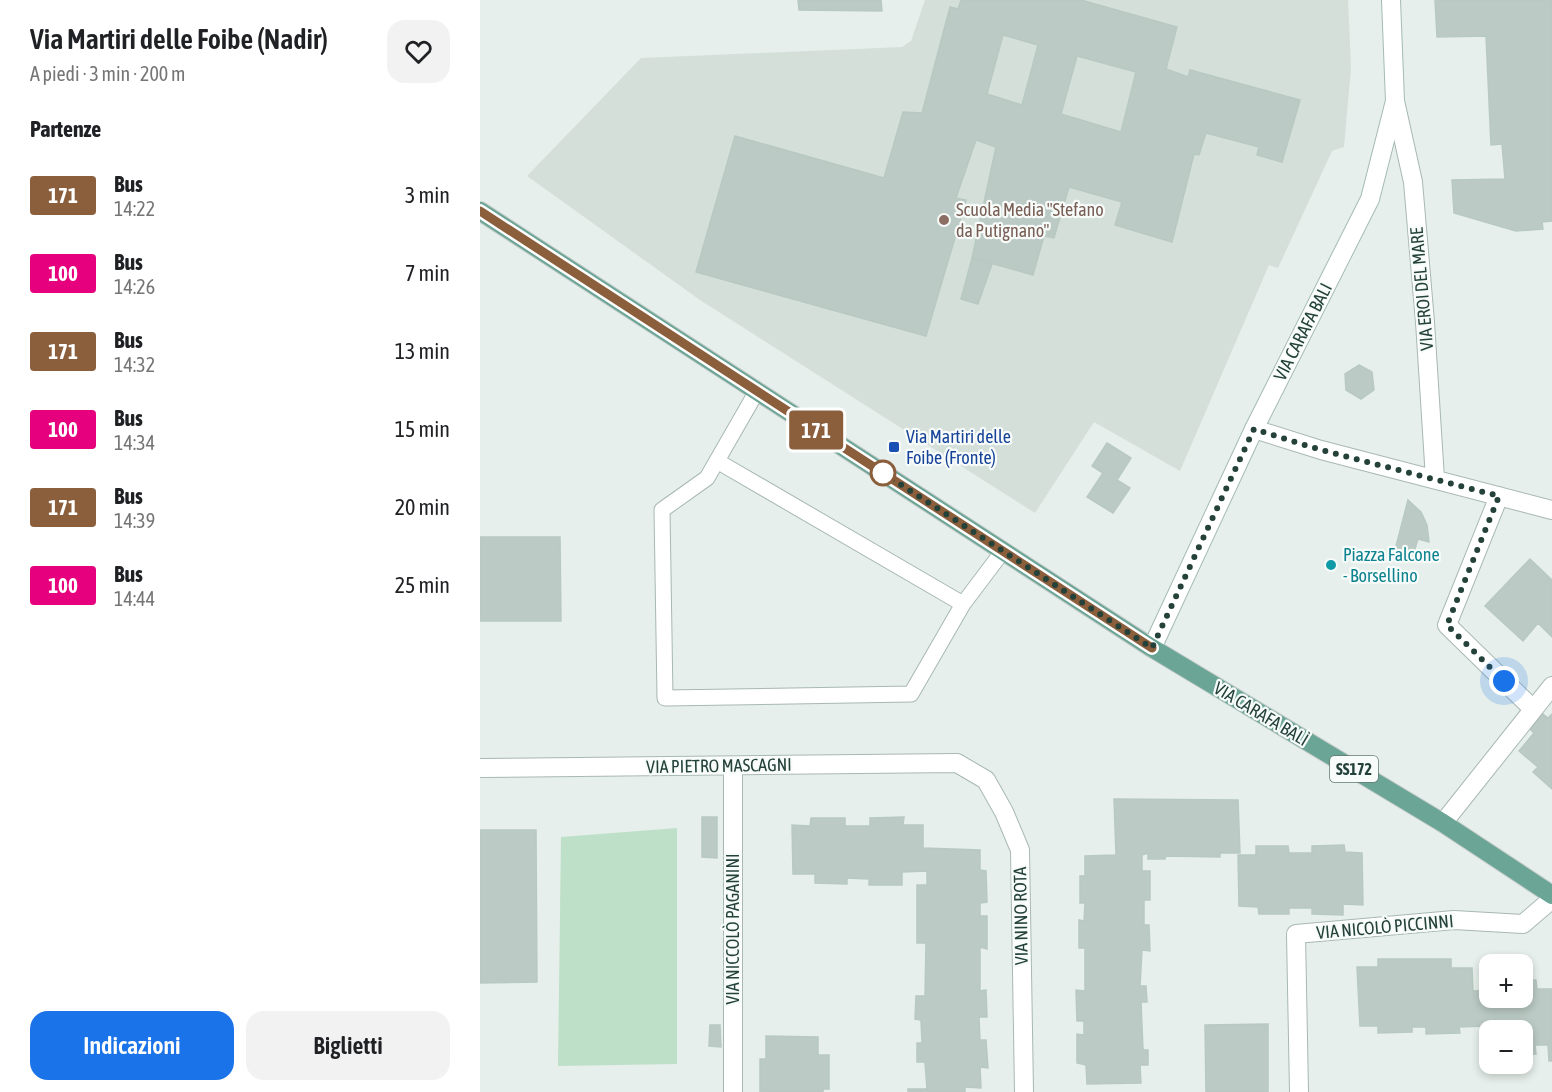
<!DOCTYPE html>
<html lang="it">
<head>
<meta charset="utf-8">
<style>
  :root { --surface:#fff; --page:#f2f2f2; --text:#202124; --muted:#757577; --accent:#1a73e8 }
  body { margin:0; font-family:"Asap Condensed",sans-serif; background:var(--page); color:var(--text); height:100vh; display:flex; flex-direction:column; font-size:22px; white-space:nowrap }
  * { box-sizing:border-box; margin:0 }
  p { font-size:20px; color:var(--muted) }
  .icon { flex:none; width:33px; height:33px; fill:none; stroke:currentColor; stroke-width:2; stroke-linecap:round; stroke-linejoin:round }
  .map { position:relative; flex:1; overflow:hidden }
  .sheet { display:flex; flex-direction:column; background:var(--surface); width:480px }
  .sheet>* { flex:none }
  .badge { padding:0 12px; border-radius:4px; font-size:21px; line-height:39px }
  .tools { position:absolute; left:999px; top:954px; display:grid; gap:12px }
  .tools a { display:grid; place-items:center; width:54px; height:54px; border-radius:12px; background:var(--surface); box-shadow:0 3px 9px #0003; font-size:30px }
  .you { position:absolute; width:30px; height:30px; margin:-15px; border:4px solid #fff; border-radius:50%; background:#1a73e8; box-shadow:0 0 0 9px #1a73e833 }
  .map>.badge { position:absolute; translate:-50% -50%; box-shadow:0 0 0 3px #fff }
  h2 { padding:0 30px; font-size:22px; line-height:54px }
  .round { display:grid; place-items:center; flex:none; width:63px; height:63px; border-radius:18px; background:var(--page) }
  .head { display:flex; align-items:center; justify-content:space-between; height:102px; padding:0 30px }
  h1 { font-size:28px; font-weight:600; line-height:45px }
  .button { display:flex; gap:12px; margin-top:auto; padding:12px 30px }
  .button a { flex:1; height:69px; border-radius:18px; background:var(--accent); color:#fff; font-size:24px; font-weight:600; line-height:69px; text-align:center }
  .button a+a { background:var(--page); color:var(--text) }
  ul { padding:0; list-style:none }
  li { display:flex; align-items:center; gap:18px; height:78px; padding:0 30px }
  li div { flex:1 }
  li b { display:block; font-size:22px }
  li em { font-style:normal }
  li .badge { min-width:66px; font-weight:700; text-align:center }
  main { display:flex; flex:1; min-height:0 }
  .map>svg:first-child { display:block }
</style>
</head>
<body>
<main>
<section class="sheet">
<div class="head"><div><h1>Via Martiri delle Foibe (Nadir)</h1><p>A piedi · 3 min · 200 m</p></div><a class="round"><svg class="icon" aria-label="heart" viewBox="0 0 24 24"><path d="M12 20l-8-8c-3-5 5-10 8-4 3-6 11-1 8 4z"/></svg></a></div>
<h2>Partenze</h2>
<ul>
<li><span class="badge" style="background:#8b5e3c;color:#fff">171</span><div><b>Bus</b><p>14:22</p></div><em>3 min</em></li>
<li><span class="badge" style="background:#e6007e;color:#fff">100</span><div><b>Bus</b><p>14:26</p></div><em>7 min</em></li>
<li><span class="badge" style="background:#8b5e3c;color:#fff">171</span><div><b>Bus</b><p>14:32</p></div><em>13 min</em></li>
<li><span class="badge" style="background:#e6007e;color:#fff">100</span><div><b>Bus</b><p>14:34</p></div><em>15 min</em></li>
<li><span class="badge" style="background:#8b5e3c;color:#fff">171</span><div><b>Bus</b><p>14:39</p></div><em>20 min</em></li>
<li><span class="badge" style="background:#e6007e;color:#fff">100</span><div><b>Bus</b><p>14:44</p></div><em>25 min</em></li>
</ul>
<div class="button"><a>Indicazioni</a><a>Biglietti</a></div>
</section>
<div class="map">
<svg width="1072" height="1092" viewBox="0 0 1072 1092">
  <rect width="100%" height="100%" fill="#e6efeb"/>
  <!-- built -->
  <path fill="#d4dfda" d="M445,0h423l3,68 -7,79 -12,4 -54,117 -9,-3 -89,206 -86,-49 -59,91 -335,-213 -173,-124 114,-118 261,-11 9,-6z"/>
  <!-- green -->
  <path fill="#bfe0c8" d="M197,828v236l-119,2 3,-229z"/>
  <!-- building -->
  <path fill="#bbcac4" stroke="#b8c9c2" stroke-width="1.5" fill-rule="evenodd" d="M318,0h83l1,11 -83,-1z
    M481,0h120l96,27 -11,42 22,8 2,-7 110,30 -18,62 -25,-7 2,-8 -53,-14 -7,22 -5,-1 -22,88 -57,-17 7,-23 -53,-15 -15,51 -10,-2 -11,39 -61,-17 24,-111 -20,-7 -20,58 10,2 -40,136 -230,-64 39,-136 149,42 19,-66 19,1 28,-106 8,2zM523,35l35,10 -16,60 -35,-11zM597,56l59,16 -15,60 -60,-18z
    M955,0h117v221l-10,1 1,7 -27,2 -62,-18 -2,-33 53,-1 -3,-35 -11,1 -5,-109 -49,1z
    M492,258l20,6 -14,40 -17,-5z
    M879,365l13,7 2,18 -13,9 -15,-9 -1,-16z
    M627,443l24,15 -14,22 13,8 -17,25 -26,-16 16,-24 -11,-7z
    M928,500l13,12 6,13 2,17 -11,-3 -5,16 -18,-5z
    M0,537h80l1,84h-81z
    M1050,559l22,21v57l-14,-14 -15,18 -38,-35z
    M1063,714l5,4 4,-4v75l-19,-17 5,-5 -19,-16 15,-18 -4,-4z
    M634,799l124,1 2,53h-20v4l-54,-1 -1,3h-17v-6l-6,2v16h8v29h-6v25h5l1,26 -8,-1 -2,36h6l1,16h-6l2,48h5v15h-8l1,18 -54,1 -1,-19 -9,-2v-29l7,1v-14h-7l-1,-31 9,1v-43h-6v-28l5,1 1,-18h-5v-27h5v-20l31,-1z
    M222,817h15v41l-15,-1z
    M424,817l-1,8h20v23l57,2v20l6,1 1,31 -7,1v13h7v33l-7,-2v44l6,-1 1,27h-8l1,23h6l2,28 -8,-1 1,21 -16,-1v5h-57v-3h19l-2,-27h-8v-19h5l-1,-23 -6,-1 1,-23h9l1,-53h-9v-58h10v-14l-25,1v13h-33v-6l-22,-1v6l-32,-1v-9h-22l-1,-49 18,1 1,-8h34v8h25v-8z
    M0,830h56l1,152 -57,1z
    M864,845l1,7 17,1 1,52 -20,-1v11l-31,-1v-6h-23v6h-30l-1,-7 -19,-1 -1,-51h18v-9h32l1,7h23v-7z
    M898,959h73v9h21l1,23 17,-1v8h32v-18h14l1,9h15v72h-3l-1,-16h-13l1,9h-14v-24h-32v17h-3l-1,-21 -27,1 1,6 -34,1v-7h-14v5l-34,1v-7h-18l-3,-59h21z
    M788,1024v68h-62l-1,-67z
    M230,1025h10l1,22 -12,-1z
    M286,1036l52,1v18h11v34h-6v3h-63v-33h6z"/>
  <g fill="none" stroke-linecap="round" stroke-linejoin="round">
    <!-- lane casing -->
    <g stroke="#a8b8b2" stroke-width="17">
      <path id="lane" d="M237,461l246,143 -52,90 -246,4 -3,-188 45,-32 50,-87
        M483,604l40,-53"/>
    </g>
    <!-- street casing -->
    <g stroke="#a8b8b2" stroke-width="20">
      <path id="street" d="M915,101l18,81 12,140 10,157
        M774,429l67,21 231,60
        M1019,496l-52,129 86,84
        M253,766v326
        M0,768l477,-5 29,17 18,32 16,38 4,242
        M963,823l109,-137
        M819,1092l-3,-158 158,-14 69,4 29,-25"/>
    </g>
    <!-- secondary casing -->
    <g stroke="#a4bbb3" stroke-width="20">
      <path id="secondary" d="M672,648l102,-219 116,-230 25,-98 -4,-101"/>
    </g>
    <!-- primary casing -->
    <g stroke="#c2cac8" stroke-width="20">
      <path id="primary" d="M0,211l672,437 291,175 109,72"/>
    </g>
    <!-- lane -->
    <use href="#lane" stroke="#fff" stroke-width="15"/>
    <!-- street -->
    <use href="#street" stroke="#fff" stroke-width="18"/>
    <!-- secondary -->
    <use href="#secondary" stroke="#fff" stroke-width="18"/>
    <!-- primary -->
    <use href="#primary" stroke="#6aa596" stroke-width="18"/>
  </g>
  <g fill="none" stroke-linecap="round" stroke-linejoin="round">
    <!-- line casing -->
    <g stroke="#fff" stroke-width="14">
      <path id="line" d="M0,211l672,437"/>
    </g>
    <!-- line -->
    <use href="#line" stroke="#8b5e3c" stroke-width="9"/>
    <!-- walk -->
    <path stroke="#24423a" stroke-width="6" stroke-dasharray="0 10.8" d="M403,473l269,175 102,-219 67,21 178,46 -52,129 57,56"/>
  </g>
  <!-- markers -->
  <circle fill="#8d6e63" stroke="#f7fbf9" stroke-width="2" cx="464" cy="220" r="6"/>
  <rect fill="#1a4fb4" stroke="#f7fbf9" stroke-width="2" x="408" y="441" width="12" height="12" rx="3"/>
  <circle fill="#fff" stroke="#8b5e3c" stroke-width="3" cx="403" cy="473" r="12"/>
  <circle fill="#0f9aa8" stroke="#f7fbf9" stroke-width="2" cx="851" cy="565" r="6"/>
  <g text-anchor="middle" stroke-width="4.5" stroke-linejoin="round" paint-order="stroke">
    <!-- shield labels -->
    <rect fill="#f7fbf9" stroke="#637a73" stroke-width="1.5" x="850" y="756" width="48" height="26" rx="4.5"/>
    <g font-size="16" font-weight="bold" fill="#24423a">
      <text x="874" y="775">SS172</text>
    </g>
    <!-- education labels -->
    <g font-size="18" fill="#785e54" stroke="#f7fbf9" text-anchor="start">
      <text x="476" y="216">Scuola Media "Stefano<tspan x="476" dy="21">da Putignano"</tspan></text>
    </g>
    <!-- street labels -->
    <g font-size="18" fill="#24423a" stroke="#f7fbf9">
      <text transform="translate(942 289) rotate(-95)" y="6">VIA EROI DEL MARE</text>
      <text transform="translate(823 332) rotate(-63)" y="6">VIA CARAFA BALI</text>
      <text transform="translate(781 714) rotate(31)" y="6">VIA CARAFA BALÌ</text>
      <text transform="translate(239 766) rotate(-1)" y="6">VIA PIETRO MASCAGNI</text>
      <text transform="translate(541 916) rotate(-91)" y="6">VIA NINO ROTA</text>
      <text transform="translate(905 927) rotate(-5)" y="6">VIA NICOLÒ PICCINNI</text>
      <text transform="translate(253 929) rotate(-90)" y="6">VIA NICCOLÒ PAGANINI</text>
    </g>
    <!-- transit labels -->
    <g font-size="18" fill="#164399" stroke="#f7fbf9" text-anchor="start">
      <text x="426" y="443">Via Martiri delle<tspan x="426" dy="21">Foibe (Fronte)</tspan></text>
    </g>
    <!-- culture labels -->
    <g font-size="18" fill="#0d838f" stroke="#f7fbf9" text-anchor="start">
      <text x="863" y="561">Piazza Falcone<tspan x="863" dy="21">- Borsellino</tspan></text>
    </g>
  </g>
</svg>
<div class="tools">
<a>+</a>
<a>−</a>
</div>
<div class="you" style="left:1024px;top:681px"></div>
<b class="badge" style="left:336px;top:430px;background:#8b5e3c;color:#fff">171</b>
</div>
</main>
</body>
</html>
